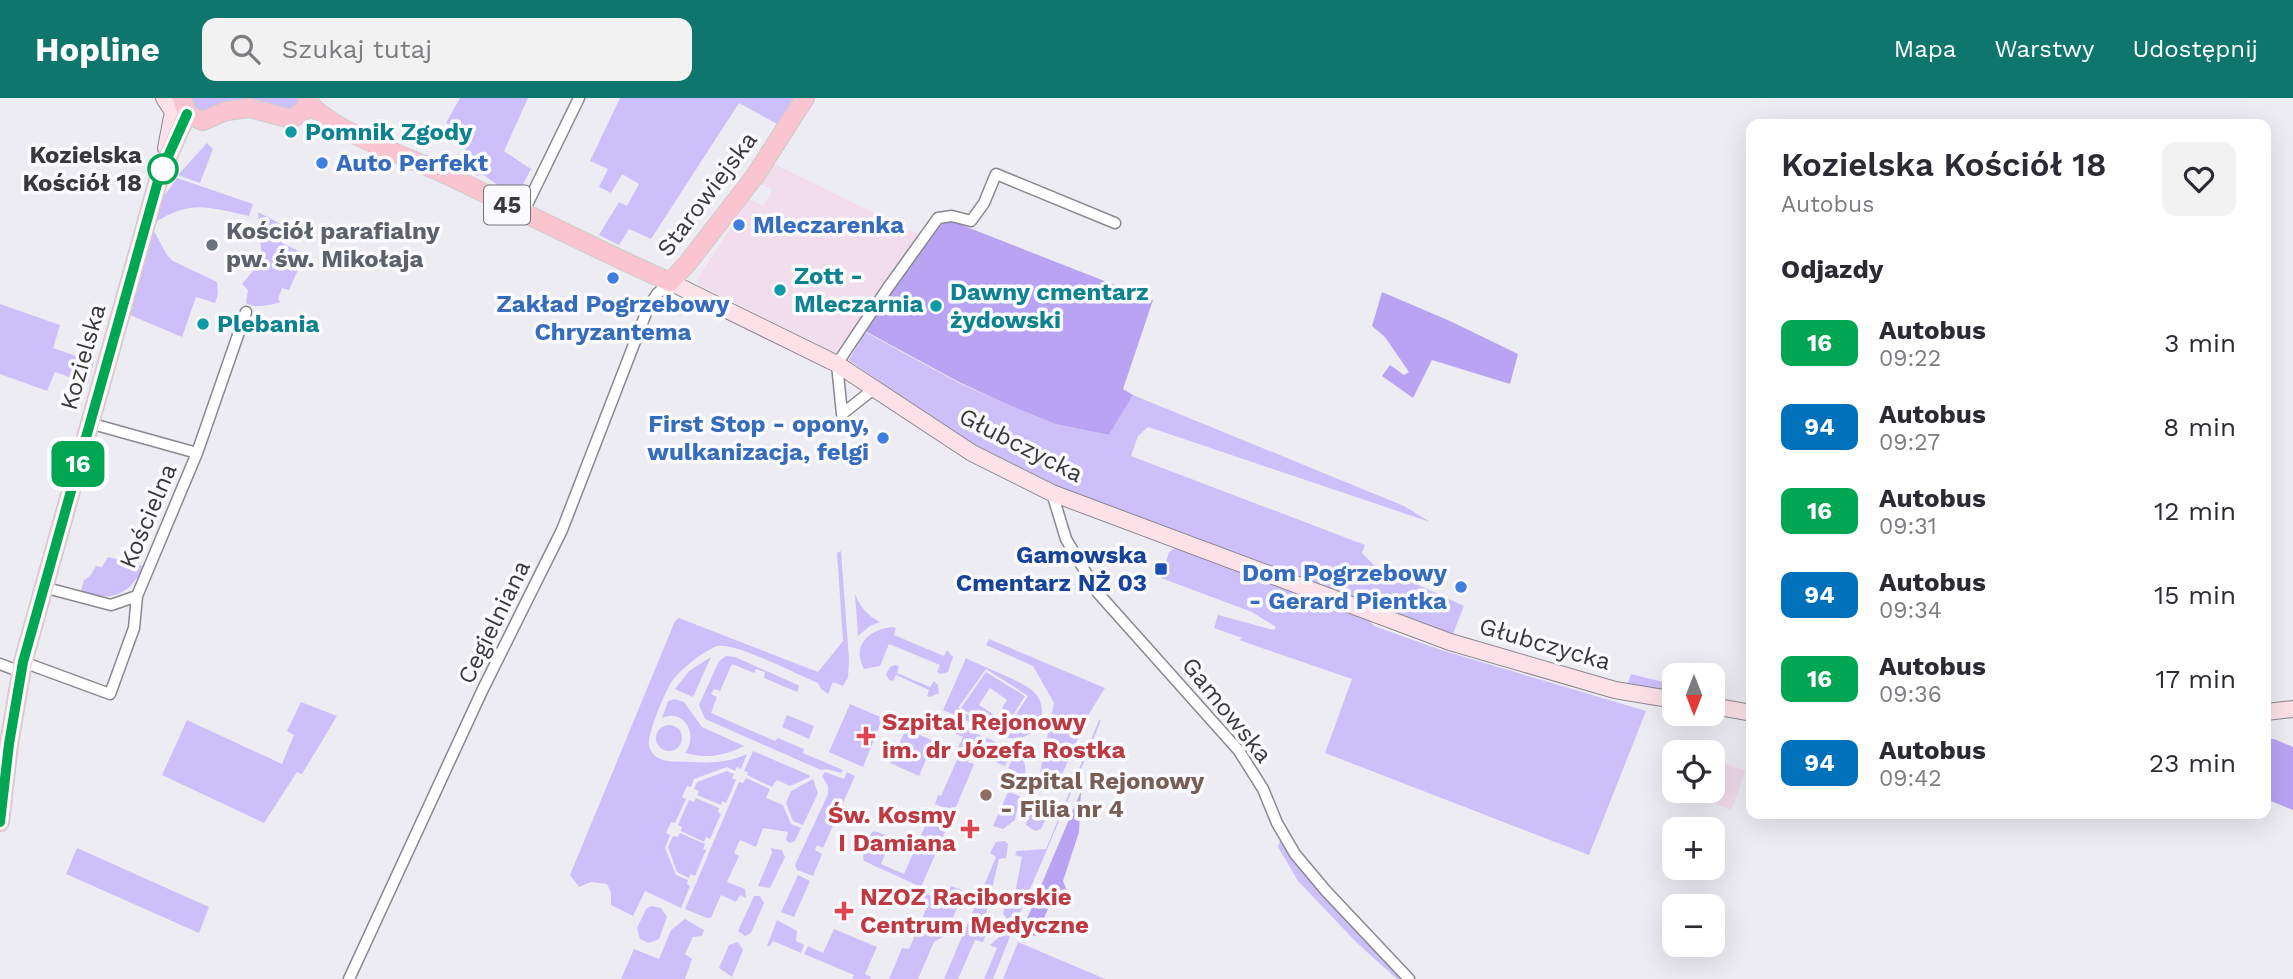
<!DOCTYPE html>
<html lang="pl">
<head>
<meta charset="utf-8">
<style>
  :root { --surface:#fff; --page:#f2f2f3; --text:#2b2b33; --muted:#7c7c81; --accent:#0f766e }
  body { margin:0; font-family:"Work Sans",sans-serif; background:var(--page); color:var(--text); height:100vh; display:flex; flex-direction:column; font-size:26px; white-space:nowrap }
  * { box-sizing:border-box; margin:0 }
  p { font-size:23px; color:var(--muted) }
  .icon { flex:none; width:38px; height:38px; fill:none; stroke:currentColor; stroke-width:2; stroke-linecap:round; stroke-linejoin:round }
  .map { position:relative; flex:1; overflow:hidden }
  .details { position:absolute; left:1746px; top:21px; width:525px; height:700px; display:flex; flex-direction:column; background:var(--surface); border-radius:14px; box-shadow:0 7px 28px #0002 }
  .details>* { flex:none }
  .badge { padding:0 14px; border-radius:10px; font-size:24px; line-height:46px }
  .needle { width:46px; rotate:180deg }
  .fabs { position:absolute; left:1662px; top:565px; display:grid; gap:14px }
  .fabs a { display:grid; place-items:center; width:63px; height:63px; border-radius:14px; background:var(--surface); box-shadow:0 7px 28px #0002; font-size:35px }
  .map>.badge { position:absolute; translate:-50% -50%; box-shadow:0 0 0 4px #fff }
  h2 { padding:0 35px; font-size:26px; line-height:63px }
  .round { display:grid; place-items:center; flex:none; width:74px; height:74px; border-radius:14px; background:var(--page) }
  .head { display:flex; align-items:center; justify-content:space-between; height:119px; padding:0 35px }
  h1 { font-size:33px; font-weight:600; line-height:52px }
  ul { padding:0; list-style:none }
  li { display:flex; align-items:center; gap:21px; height:84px; padding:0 35px }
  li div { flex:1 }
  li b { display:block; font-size:26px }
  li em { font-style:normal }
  li .badge { min-width:77px; font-weight:700; text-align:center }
  header { display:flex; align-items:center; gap:42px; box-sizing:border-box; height:98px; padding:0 35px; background:var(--accent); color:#fff }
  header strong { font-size:33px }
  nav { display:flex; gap:38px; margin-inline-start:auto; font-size:24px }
  .search { width:490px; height:63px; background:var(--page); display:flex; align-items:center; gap:18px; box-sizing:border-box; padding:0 24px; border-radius:14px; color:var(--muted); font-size:26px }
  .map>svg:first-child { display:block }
</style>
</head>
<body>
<header>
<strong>Hopline</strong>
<div class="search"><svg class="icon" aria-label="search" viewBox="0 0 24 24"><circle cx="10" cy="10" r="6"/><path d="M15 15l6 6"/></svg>Szukaj tutaj</div>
<nav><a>Mapa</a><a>Warstwy</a><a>Udostępnij</a></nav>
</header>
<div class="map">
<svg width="2293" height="881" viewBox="0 0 2293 881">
  <rect width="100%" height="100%" fill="#eeecf3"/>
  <!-- industrial -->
  <path fill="#f1ddec" d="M772,65l149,73 -82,119 -140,-70 -2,-5 52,-81 15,7 8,-16 -13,-7z
    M1713,661l33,12 -15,39 -51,-19h33z"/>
  <!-- green -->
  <path fill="#cdc0fa" d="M191,0h110l-6,12 -91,3 -10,-4z
    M460,0h68l-24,53 27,18 -15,29 -31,-22 -5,-2 -2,2 -23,-10 18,-29 -27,-14z
    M620,0h176l-17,27 -40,-22 -88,136 -22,-10 -10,16 -20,-10 20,-33 8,4 12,-22 -17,-10 -11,19 -12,-6 9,-18 -18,-8z
    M207,45l6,6 -13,34 -22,-8z
    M177,80l76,26 -4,12c-40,-8 -57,-17 -93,6l8,-26z
    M258,114l30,16 -6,15 23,11 -16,36 -7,-2 -4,11 3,3c-11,3 -25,7 -35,1l2,-13 -6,-6 20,-24z
    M153,134l2,1 12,22 6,6 44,21 1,12 -3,9 -19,-6 -14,40 -52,-22z
    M0,206l60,21 -7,23 41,14 -6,22 -33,-12 -8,19 -47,-17z
    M865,234l94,51 45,20 51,21 54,11 24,-40 271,111 26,16 -282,-95 -10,9 -7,20 234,89 -3,8 11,11 91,42 -12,30 -416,-158 -76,-41 -111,-77z
    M1177,449l189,70 8,9 67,24 205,61 -57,144 -264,-102 27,-74 -113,-39 3,-2 -28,-10 4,-13 56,15 2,-3 -24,-15 -91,-34 8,-26z
    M841,453l8,109 -1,17 -5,9 -10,-4 -5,12 -7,-5 -3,-6c-20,-8 -81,-40 -100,-37 -11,2 -39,25 -46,35 -7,11 -25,53 -23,65 1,4 5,10 9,12 8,5 23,3 32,4 21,1 37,1 57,-8l-6,15 -4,-2 -2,4 -8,-4 -33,12 -3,8 -4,-1 -5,11 4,2 -11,24 -4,-1 -5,11 4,2 -5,13 11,27 12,5 -1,4 3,2 -9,22 -36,-17 -12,25 -22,-11v-12l-4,-9 -16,-2 -12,5 -9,-12 105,-254 4,-3 139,54 25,-31 -6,-88z
    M108,459l36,9c-16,31 -31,34 -64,28l4,-14 6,-4 6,-10 6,1z
    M855,496c6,14 12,21 25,28l-10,4 -12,10z
    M892,529l4,1 -2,7 50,21 3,-6 6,7 -5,15 -7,2 -4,-2 3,-7 -51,-21 -9,22 -16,3c-13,-23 5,-40 28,-42z
    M989,541l116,49 -15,24 -30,67 -9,11 -15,3 18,-90 -21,-37 -47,-21z
    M726,558l9,1 63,28 1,2 -2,5 -33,-14 1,-6 -9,-3 -2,4 -22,-9 -12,27 -6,-2 -3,5 6,3 -6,16 64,28 3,-3 26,11 -1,4 40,17 -2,3 -15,-4 -5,1 -116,-51 -6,-14 20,-44z
    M711,559l-18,40 -18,-8 14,-18z
    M966,560c16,9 58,23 69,35 18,20 -1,55 -33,43l26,-40 -42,-27 -28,39 35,24 -50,-22z
    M895,567l4,1 -2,7 33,14 4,-6 4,4 1,8 -9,4 -3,-1 2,-6 -33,-15 -3,6 -4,-1 -3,-6 4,-7z
    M986,574l39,24 -12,19 -11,-7 5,-8 -17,-12 -11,17 20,13 2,5 -4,8 -36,-23z
    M1631,576l44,11v11l-49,-8z
    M675,601l9,3 18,25 42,19c-19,10 -38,13 -59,7 14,-18 -1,-45 -23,-35l6,-17z
    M301,604l36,14 -35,58 -5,-2 -33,51 -102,-48 25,-55 95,44 12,-29 -7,-4z
    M850,606l33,14 -20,49 -34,-15z
    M787,617l27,11 -5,13 -27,-12z
    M938,620l68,28 6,7 -7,13 -32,-14 -5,10 6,2 -20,48 -19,-8 3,-9 3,1 19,-43 -3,-3 6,-13 -28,-12z
    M1099,622h2l-10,26 -77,181 -11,-13 1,-6 8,1 10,-52 -7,-2 2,-4 29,-2z
    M656 640a13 13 0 1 1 26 0a13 13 0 1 1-26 0Z
    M906,631l28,12 -15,35 -29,-13z
    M753,653l56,24 1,2 -20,9 -13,-6 -5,7 -25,-12 1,-3 -4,-1z
    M1017,653c13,13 8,25 4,42l-12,-5 7,-16 -8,-4z
    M727,673l7,3 -2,4 4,2 -10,23 -4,-2 -1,4 -24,-10 2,-4 -5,-2 3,-7z
    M825,674l19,7 3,-7 8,4 -32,72 -6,-3 -2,5 7,4 -9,22 -16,-6 -2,-5 33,-71v-8l-6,-10z
    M746,680l24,11 -4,9 17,7 8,19 10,4 -6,13 -5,2 -4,-3 2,-8 -25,-4 -7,19 -16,-7 -6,13 5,3 -12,26 18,7 1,9 -6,-3 -4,7 -15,-7 -10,23h-4l-22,-9 54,-127 4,1z
    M813,681l5,14 -15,32 -10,-4 -7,-18 5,-12z
    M1008,694l12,4 -5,24 -12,9 -10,-3z
    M1057,698l-16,33 -6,2 -9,-6 2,-8z
    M696,700l23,10 -1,4 3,2 -11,25 -4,-2 -2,5 -23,-11 1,-4 -4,-2 11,-25 5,2z
    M933,710l19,8 -31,71 -57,-26c-3,-9 2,-25 10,-30l18,6 -11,27 23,10z
    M680,735l25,11 -2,5 3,1 -11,26 -4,-2 -2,4 -12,-6 -9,-25 5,-11 5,1z
    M1281,740l124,141h-8l-39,-35 -60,-63 -20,-34z
    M1005,743l3,3 -2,14 -7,1 -14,60 6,2 -8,21 -8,-2 -17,39h-14l52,-122 -6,-4 6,-11z
    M77,750l132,59 -10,26 -133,-59z
    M771,750l11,2 3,7 -15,31 -12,-2 14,-33z
    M798,777l12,6 -16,36 -13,-5z
    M951,788l11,4 -7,16 2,2 -12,28 -11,6 -16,37h-29l13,-31 7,1 19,-44 -10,-5 1,-6 4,-2 18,8 3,-6 4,1z
    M754,798h6l4,7 -13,30 -6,3 -7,-5z
    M651,808l10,2 6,9 -8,22 -10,4 -9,-4 -3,-11 9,-19z
    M685,821l19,11 -2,6 -9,1 -8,17 7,5 -7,20h-64l13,-30 25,10 12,-29z
    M777,822l20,11 -1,10 8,4 -3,8 -28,-12 -3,5h-3z
    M834,831l43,18 -12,27 6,3 -1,2h-18l2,-4 -50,-21 4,-8 15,7z
    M1011,836l-18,45h-9l13,-31 -7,-3 9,-8z
    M738,844l5,8 -11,27 -13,-9 10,-23z
    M1018,844l87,37h-102z"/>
  <!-- forest -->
  <path fill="#b8a4f2" d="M949,122l204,80 -30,89 10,6 -24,40 -54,-11 -51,-21 -45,-21 -94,-51 75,-110z
    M1382,194l68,29 68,33 -8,30 -78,-24 -19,38 -31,-22 8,-11 14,10 5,-3 -24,-35 -13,-11z
    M2266,641h8l19,8v63l-27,-11z
    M1081,693l-2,41 -16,49 6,15 -14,-3 -19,43 -15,-3z"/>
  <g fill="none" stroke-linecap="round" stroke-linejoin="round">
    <!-- minor casing -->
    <g stroke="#8a888f" stroke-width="13">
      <path id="minor" d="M523,115l56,-115
        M842,316l-5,-50 50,-75 51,-71 14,-2 19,5 13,-18 12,-29 119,49
        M842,316l33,-26
        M89,325l108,30 49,-141
        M1052,395l14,46 32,54 141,158 24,38 14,34 18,31 31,37 83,88
        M43,489l68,18 26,-9 60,-143
        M23,564l87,32 24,-66 3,-32
        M0,566l21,8
        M349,881l133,-288 80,-161 86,-222 9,-14 13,-12"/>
    </g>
    <!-- secondary casing -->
    <g stroke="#8a888f" stroke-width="18">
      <path id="secondary" d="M164,0l9,14 -7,36
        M670,184l167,82 135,89 80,40 398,149 165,48 60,10
        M1713,608l39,7
        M2266,614l27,-3"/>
    </g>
    <!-- primary casing -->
    <g stroke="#ccc" stroke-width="20">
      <path id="primary" d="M182,0l5,16 16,7 23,-10 24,-3 41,11 13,-8 5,-13
        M308,4c25,30 103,56 141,74 73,35 146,73 221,106l17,-18 68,-88 50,-78
        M0,724l9,-78 14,-82 137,-488 27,-60"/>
    </g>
    <!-- minor -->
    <use href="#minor" stroke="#fff" stroke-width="10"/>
    <!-- secondary -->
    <use href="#secondary" stroke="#fce2e8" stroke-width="16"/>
    <!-- primary -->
    <use href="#primary" stroke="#fac5d0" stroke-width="18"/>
  </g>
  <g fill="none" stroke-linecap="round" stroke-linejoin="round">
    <!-- line casing -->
    <g stroke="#fff" stroke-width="16">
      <path id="line" d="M0,724l9,-78 14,-82 137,-488 27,-60"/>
    </g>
    <!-- line -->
    <use href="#line" stroke="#00a651" stroke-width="10"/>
  </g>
  <!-- markers -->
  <g fill="#0f9aa8" stroke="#fbfafe" stroke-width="2.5">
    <circle cx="291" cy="34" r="7"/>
    <circle cx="780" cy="192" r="7"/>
    <circle cx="936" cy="208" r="7"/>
    <circle cx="203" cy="226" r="7"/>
  </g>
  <g fill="#3f7fe0" stroke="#fbfafe" stroke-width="2.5">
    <circle cx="322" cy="65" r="7"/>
    <circle cx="739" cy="127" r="7"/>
    <circle cx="613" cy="180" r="7"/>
    <circle cx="883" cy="340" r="7"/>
    <circle cx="1461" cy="489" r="7"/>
  </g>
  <circle fill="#fff" stroke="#00a651" stroke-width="3.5" cx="163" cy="71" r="14"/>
  <circle fill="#6b7280" stroke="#fbfafe" stroke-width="2.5" cx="212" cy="147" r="7"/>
  <rect fill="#1a4fb4" stroke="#fbfafe" stroke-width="2.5" x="1154" y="464" width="14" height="14" rx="3.5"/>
  <g fill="#e0444e" stroke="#fbfafe" stroke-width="2.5">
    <path d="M862.5 627.5h7v7h7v7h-7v7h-7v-7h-7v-7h7z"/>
    <path d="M966.5 720.5h7v7h7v7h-7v7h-7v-7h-7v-7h7z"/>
    <path d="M840.5 802.5h7v7h7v7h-7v7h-7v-7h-7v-7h7z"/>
  </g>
  <circle fill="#8d6e63" stroke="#fbfafe" stroke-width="2.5" cx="986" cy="697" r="7"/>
  <g text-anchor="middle" stroke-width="7" stroke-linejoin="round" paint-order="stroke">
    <!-- shield labels -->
    <rect fill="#fbfafe" stroke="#737376" stroke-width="2" x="484" y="87.5" width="46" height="39" rx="5"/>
    <g font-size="23" font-weight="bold" fill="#39393b">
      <text x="507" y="115">45</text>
    </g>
    <!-- culture labels -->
    <g font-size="24" font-weight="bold" fill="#0d838f" stroke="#fbfafe" text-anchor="start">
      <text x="305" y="42">Pomnik Zgody</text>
      <text x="794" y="186">Zott -<tspan x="794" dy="28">Mleczarnia</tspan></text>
      <text x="950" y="202">Dawny cmentarz<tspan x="950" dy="28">żydowski</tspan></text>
      <text x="217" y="234">Plebania</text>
    </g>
    <!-- stop labels -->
    <g font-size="24" font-weight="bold" fill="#39393b" stroke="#fbfafe" text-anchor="end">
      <text x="142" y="65">Kozielska<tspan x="142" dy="28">Kościół 18</tspan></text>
    </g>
    <!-- shop labels -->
    <g font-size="24" font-weight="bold" fill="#366cbe" stroke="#fbfafe" text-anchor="start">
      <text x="336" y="73">Auto Perfekt</text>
      <text x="753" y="135">Mleczarenka</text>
      <text x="613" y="214" text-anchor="middle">Zakład Pogrzebowy<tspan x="613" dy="28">Chryzantema</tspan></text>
      <text x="869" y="334" text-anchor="end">First Stop - opony,<tspan x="869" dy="28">wulkanizacja, felgi</tspan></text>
      <text x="1447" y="483" text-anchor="end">Dom Pogrzebowy<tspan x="1447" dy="28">- Gerard Pientka</tspan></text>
    </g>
    <!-- street labels -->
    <g font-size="24" fill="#39393b" stroke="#fbfafe">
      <text transform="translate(707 96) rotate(-53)" y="8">Starowiejska</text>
      <text transform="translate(83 259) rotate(-74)" y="8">Kozielska</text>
      <text transform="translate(1021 347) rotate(27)" y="8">Głubczycka</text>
      <text transform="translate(148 418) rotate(-67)" y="8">Kościelna</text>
      <text transform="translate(494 524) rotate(-64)" y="8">Cegielniana</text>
      <text transform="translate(1545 546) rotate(16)" y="8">Głubczycka</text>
      <text transform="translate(1227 612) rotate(51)" y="8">Gamowska</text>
    </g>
    <!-- worship labels -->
    <g font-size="24" font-weight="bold" fill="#5b616d" stroke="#fbfafe" text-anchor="start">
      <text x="226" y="141">Kościół parafialny<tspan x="226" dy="28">pw. św. Mikołaja</tspan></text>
    </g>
    <!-- transit labels -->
    <g font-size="24" font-weight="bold" fill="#164399" stroke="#fbfafe" text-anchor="end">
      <text x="1147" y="465">Gamowska<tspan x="1147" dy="28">Cmentarz NŻ 03</tspan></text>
    </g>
    <!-- health labels -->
    <g font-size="24" font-weight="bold" fill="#be3a42" stroke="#fbfafe" text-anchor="start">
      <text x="882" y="632">Szpital Rejonowy<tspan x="882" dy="28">im. dr Józefa Rostka</tspan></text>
      <text x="956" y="725" text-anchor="end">Św. Kosmy<tspan x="956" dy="28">I Damiana</tspan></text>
      <text x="860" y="807">NZOZ Raciborskie<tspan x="860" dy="28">Centrum Medyczne</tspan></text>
    </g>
    <!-- education labels -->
    <g font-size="24" font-weight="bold" fill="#785e54" stroke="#fbfafe" text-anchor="start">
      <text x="1000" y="691">Szpital Rejonowy<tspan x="1000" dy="28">- Filia nr 4</tspan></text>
    </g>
  </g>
</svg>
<div class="fabs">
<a><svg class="needle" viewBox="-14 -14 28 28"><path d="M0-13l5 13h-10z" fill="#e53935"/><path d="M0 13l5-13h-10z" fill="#7c7c81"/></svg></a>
<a><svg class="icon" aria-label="locate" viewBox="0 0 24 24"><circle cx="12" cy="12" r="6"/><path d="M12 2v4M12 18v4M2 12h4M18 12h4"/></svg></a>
<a>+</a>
<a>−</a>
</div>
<b class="badge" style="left:78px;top:366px;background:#00a651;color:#fff">16</b>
<section class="details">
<div class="head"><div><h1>Kozielska Kościół 18</h1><p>Autobus</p></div><a class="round"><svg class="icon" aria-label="heart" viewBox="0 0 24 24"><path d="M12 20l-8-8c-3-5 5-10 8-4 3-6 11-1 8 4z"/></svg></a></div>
<h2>Odjazdy</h2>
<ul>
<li><span class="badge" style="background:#00a651;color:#fff">16</span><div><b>Autobus</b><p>09:22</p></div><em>3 min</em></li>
<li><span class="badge" style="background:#0072bc;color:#fff">94</span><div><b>Autobus</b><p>09:27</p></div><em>8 min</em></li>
<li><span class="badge" style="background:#00a651;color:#fff">16</span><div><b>Autobus</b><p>09:31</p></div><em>12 min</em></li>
<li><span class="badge" style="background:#0072bc;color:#fff">94</span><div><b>Autobus</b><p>09:34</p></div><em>15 min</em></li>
<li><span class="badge" style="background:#00a651;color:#fff">16</span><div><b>Autobus</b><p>09:36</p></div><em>17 min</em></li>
<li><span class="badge" style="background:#0072bc;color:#fff">94</span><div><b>Autobus</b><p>09:42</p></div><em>23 min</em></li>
</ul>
</section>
</div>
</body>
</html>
